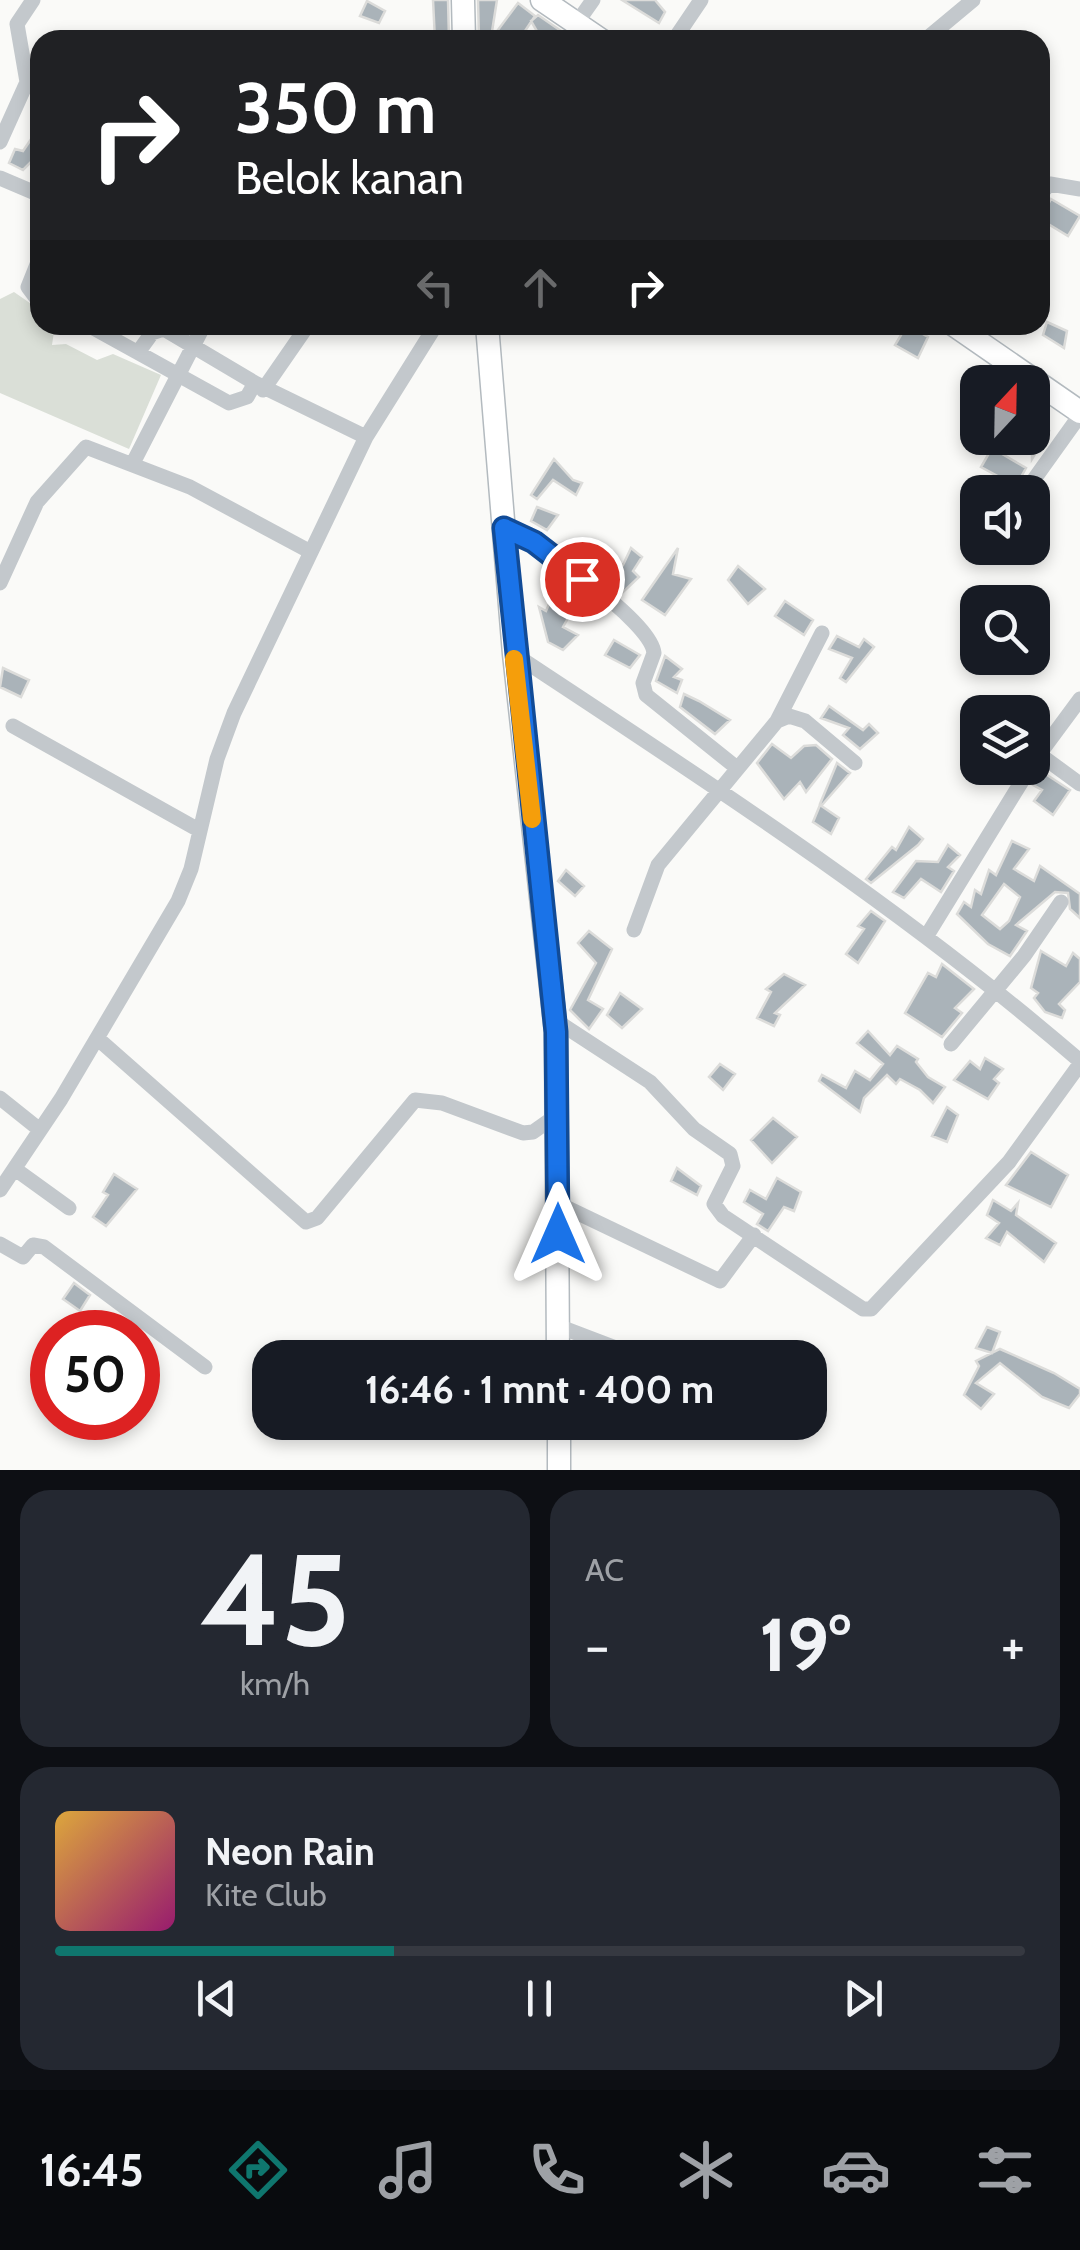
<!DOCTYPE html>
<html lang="id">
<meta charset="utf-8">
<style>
:root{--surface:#171b24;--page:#242831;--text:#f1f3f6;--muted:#9ea1a6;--line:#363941;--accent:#0f766e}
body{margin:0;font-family:Cabin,sans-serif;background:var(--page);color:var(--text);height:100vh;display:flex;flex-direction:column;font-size:38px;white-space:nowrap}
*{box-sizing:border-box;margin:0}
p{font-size:32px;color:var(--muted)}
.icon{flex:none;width:55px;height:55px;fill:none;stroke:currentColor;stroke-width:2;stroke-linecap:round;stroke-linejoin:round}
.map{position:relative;height:1470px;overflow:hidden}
.details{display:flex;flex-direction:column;gap:20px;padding:20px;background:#0d0f14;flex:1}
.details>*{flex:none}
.guide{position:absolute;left:30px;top:30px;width:1020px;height:305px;border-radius:30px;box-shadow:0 5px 15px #0003;background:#202124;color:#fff;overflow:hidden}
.needle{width:65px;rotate:22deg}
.buttons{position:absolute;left:960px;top:365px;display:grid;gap:20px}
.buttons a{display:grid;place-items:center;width:90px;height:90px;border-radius:20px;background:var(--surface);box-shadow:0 5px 15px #0003;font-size:50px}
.speed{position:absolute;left:30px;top:1310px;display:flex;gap:20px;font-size:50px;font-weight:700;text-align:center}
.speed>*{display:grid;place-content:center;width:130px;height:130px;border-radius:50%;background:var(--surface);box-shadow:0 5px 15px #0003;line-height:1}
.speed .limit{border:15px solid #d22;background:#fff;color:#111}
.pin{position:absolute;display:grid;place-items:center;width:85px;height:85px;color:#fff;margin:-42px;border:5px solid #fff;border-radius:50%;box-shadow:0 2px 10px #0007}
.me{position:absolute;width:110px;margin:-55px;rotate:0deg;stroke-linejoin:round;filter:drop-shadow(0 0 8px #0008)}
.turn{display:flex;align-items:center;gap:35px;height:210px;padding:0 40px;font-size:45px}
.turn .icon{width:130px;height:130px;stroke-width:2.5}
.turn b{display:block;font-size:70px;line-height:85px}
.lanes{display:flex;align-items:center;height:95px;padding:0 40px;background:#0003;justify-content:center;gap:50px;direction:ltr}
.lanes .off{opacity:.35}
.big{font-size:75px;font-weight:700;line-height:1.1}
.details .card{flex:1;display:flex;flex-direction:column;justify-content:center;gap:15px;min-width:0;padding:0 35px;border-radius:30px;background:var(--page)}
.details .dial{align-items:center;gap:0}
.dial b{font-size:130px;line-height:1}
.song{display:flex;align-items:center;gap:30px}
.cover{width:120px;height:120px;border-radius:15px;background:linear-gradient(135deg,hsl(40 70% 55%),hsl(320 70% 35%))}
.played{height:10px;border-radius:5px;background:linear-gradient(90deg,var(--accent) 35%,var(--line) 35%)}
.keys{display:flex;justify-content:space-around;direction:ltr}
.heat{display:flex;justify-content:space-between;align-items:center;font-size:55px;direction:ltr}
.details .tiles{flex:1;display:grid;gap:20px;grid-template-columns:1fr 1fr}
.card:last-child{grid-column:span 2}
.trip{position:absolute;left:252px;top:1340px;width:575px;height:100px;border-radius:30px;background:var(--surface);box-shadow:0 5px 15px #0003;font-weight:700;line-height:100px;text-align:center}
.menu{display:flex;height:160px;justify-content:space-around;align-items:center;background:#090b0e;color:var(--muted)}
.menu .icon{width:70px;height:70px}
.menu .current{color:var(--accent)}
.menu b{font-size:45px;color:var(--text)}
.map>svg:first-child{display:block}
</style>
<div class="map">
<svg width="1080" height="1470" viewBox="0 0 1080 1470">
<rect width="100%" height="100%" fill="#fafaf8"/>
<path fill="#dadfd7" d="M14,292L40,310V325H55L52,345L66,344L97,360L113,354L161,375L129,449L0,393V299Z"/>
<path fill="#aab3b9" stroke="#dcdcda" stroke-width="2.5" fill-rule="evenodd" d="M433,0H448L449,40H435Z
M478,0H497L491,38H479Z
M622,0H655L665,12L659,23Z
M367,1L385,11L379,23L360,16Z
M518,3L535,16L519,40L492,38Z
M538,15L574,40H542L531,21Z
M40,126V153L23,170L9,163L15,149L23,151Z
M1051,199L1080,216L1068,236L1040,219Z
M1047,322L1067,331L1064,348L1043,335Z
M907,325L928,337L918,358L895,345Z
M1032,424L1049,431L1032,459V449L1014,438H1032Z
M992,448L1026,468L1016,486L981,467Z
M554,459L573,480L582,483L576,495L553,480L537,499L531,495Z
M537,507L558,515L547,530L531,521Z
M631,548L642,557L633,571L639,577L621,594L614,587L618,581L599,568L604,554L623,565Z
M678,548L673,574L691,579L665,615L642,600Z
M738,566L765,589L748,604L728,580Z
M558,584L579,599L563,627L578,635L563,650L548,642L539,607L546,611Z
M785,601L813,620L804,635L775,616Z
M837,636L859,647L864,639L874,647L846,682L840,678L852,658L829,649Z
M614,640L640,655L630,668L605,655Z
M665,656L682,669L674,677L682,680L677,693L656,681Z
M3,668L29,680L21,697L0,687Z
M684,694L699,701L730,720L715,734L680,707Z
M829,706L863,730L869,724L878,733L860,749L843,735L849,728L821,718Z
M772,744L791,758L804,746L816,745L832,759L806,792L800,782L784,799L757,763Z
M837,763L850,773L822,805L820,804Z
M1041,771L1070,790L1053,815L1034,801L1042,790L1033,785Z
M820,805L839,818L831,834L813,822Z
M909,827L923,839L918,845L871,883L866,879L892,847L896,850Z
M1012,841L1029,849L1014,869L1034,881L1040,866L1080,894V918L1070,909L1068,893L1055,892L1016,925L1027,931L1010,956L988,944L957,914L964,902L971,907L975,890L981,894L989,870L996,875ZM1004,884L1020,897L1009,921L1000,929L982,915Z
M948,845L960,855L948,867L954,871L941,892L921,879L904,898L893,892L916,861L938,862Z
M566,870L584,886L575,896L558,881Z
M871,911L885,921L858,963L846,954L864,929L858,926Z
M589,931L612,949L588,1000L603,1009L589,1029L570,1010L596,963L578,943Z
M1041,951L1066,966L1073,953L1080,959V982L1059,1004L1065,1010L1062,1018L1045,1012L1034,998L1038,993L1031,988Z
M942,964L974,989L955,1008L962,1013L942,1037L905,1013L928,973L936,977Z
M784,974L805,985L775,1013L780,1015L774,1026L757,1018L771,992L766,989Z
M620,993L642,1009L622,1028L607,1015Z
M868,1031L890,1055L897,1046L918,1059L916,1062L928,1077L945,1087L933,1103L920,1090L900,1079L896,1084L887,1075L864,1098L860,1112L819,1081L822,1075L846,1088L855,1071L870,1080L883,1064L857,1043Z
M985,1058L1003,1069L994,1079L999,1083L988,1099L954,1080L970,1061L980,1069Z
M720,1064L735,1074L723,1090L709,1077Z
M947,1107L958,1115L947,1142L932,1136Z
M773,1118L797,1137L772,1163L751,1140Z
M1031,1152L1068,1175L1051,1207L1006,1185Z
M677,1168L701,1186L697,1195L671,1181Z
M114,1174L137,1189L106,1226L93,1217L108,1195L103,1192Z
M777,1178L801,1192L794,1211L784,1207L768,1231L757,1224L763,1214L744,1202L750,1190L766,1199Z
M993,1200L1011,1211L1018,1203L1016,1215L1056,1243L1044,1262L1007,1232L1000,1245L986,1238L999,1223L987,1215Z
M74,1283L90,1295L80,1311L63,1299Z
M987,1327L1000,1332L992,1353L976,1348Z
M1000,1349L1054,1373L1080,1389V1394L1069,1408L1042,1397L1000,1363L976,1383L994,1394L981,1409L964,1395L979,1366L976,1361Z"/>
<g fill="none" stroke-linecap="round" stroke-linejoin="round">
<defs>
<path id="secondary" d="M463,0L464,40
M542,0L601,40
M487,325L514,654L556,1032L558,1358
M954,325L1080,412
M559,1422V1470"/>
</defs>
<use href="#secondary" stroke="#b3babf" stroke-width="25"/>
<path stroke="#c3c8cc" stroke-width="15" d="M576,24L593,0
M674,40L701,0
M925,40L973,0
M0,142L27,82L17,24L33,0
M0,178L40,195
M1040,194L1050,184L1080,189
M40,257L28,287L40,303
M88,325L229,403L247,397L255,383L366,437
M139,351L152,333L164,329L255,383
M263,390L308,325
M133,463L204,325
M1025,492L1080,415
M503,528C535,542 651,620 654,653L643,683L646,695L737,768
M0,583L37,502L86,447L190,487L309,551
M514,654C708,782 904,909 1080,1061
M777,721L822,633
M13,726L197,829
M1039,754L1080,784
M1032,764L1080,699
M634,930L658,865L777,721L789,716L805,721L855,763
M926,937L1030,768
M555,1020L650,1082L694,1129L730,1154L733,1166L714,1204L723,1216L863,1309H871L1009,1162L1080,1064
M97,1038L306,1222L317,1218L415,1100L442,1103L523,1133L533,1132L557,1115
M951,1044L1024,956L1061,902
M0,1098L40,1130
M15,1169L69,1208
M0,1190L61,1099L178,901L191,869L217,759L234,713L366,437L436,325
M557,1203L720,1281L754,1235
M0,1244L23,1257L33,1245L44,1247L205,1367
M558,1326L642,1358"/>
<use href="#secondary" stroke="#fff" stroke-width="22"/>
</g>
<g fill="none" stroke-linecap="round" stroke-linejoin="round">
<defs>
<path id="route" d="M558,1234L556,1032L504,528L534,542L582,579"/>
</defs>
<use href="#route" stroke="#114b97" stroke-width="25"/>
<use href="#route" stroke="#1a73e8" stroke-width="18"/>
<path stroke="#f59e0b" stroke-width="18" d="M514,659L532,819"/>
</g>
</svg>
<div class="buttons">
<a><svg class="needle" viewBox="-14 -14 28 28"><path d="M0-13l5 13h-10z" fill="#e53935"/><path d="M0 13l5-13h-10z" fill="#9ea1a6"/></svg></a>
<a><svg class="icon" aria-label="sound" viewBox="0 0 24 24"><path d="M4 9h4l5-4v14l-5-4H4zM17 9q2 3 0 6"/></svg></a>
<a><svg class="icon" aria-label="search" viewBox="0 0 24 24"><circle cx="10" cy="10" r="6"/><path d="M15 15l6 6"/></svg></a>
<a><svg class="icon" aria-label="layers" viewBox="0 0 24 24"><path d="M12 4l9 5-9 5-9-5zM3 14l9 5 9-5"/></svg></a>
</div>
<div class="speed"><div class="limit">50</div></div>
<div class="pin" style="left:582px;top:579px;background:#d93025"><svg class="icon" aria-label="arrive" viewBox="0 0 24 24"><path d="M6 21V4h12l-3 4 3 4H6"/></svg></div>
<svg class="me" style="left:558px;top:1234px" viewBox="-20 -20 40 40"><path d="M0-17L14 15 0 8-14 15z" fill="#1a73e8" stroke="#fff" stroke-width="4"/></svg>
<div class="trip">16:46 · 1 mnt · 400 m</div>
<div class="guide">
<div class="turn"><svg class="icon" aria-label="right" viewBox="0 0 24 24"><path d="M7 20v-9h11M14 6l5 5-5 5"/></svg><div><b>350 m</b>Belok kanan</div></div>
<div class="lanes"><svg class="icon off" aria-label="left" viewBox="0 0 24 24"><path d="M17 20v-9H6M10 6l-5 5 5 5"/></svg><svg class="icon off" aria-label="ahead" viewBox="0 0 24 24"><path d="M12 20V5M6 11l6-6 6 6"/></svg><svg class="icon" aria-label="right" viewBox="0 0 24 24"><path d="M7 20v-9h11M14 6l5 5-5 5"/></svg></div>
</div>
</div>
<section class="details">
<div class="tiles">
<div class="card dial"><b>45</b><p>km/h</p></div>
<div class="card"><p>AC</p>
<div class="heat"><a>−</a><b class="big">19°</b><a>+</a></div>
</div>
<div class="card">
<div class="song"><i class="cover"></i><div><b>Neon Rain</b><p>Kite Club</p></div></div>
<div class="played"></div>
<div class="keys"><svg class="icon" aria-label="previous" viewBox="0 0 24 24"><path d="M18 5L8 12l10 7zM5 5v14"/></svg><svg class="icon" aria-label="pause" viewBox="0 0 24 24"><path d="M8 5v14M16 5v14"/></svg><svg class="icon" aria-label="next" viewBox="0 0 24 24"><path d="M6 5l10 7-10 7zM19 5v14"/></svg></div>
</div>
</div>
</section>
<nav class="menu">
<b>16:45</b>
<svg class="icon current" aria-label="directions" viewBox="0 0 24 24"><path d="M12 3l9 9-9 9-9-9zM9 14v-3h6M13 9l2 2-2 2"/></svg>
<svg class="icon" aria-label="music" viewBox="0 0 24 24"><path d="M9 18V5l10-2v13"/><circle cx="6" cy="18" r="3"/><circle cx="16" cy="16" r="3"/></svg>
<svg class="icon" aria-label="phone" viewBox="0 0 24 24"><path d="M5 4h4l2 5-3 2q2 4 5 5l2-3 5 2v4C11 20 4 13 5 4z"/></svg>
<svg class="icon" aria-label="climate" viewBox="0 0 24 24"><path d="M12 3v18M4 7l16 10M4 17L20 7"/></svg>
<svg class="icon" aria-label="car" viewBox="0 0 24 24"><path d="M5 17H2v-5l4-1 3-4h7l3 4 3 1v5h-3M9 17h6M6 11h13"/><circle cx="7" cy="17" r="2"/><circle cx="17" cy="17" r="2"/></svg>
<svg class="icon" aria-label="filters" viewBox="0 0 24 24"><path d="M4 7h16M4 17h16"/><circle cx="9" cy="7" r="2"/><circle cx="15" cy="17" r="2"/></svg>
</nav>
